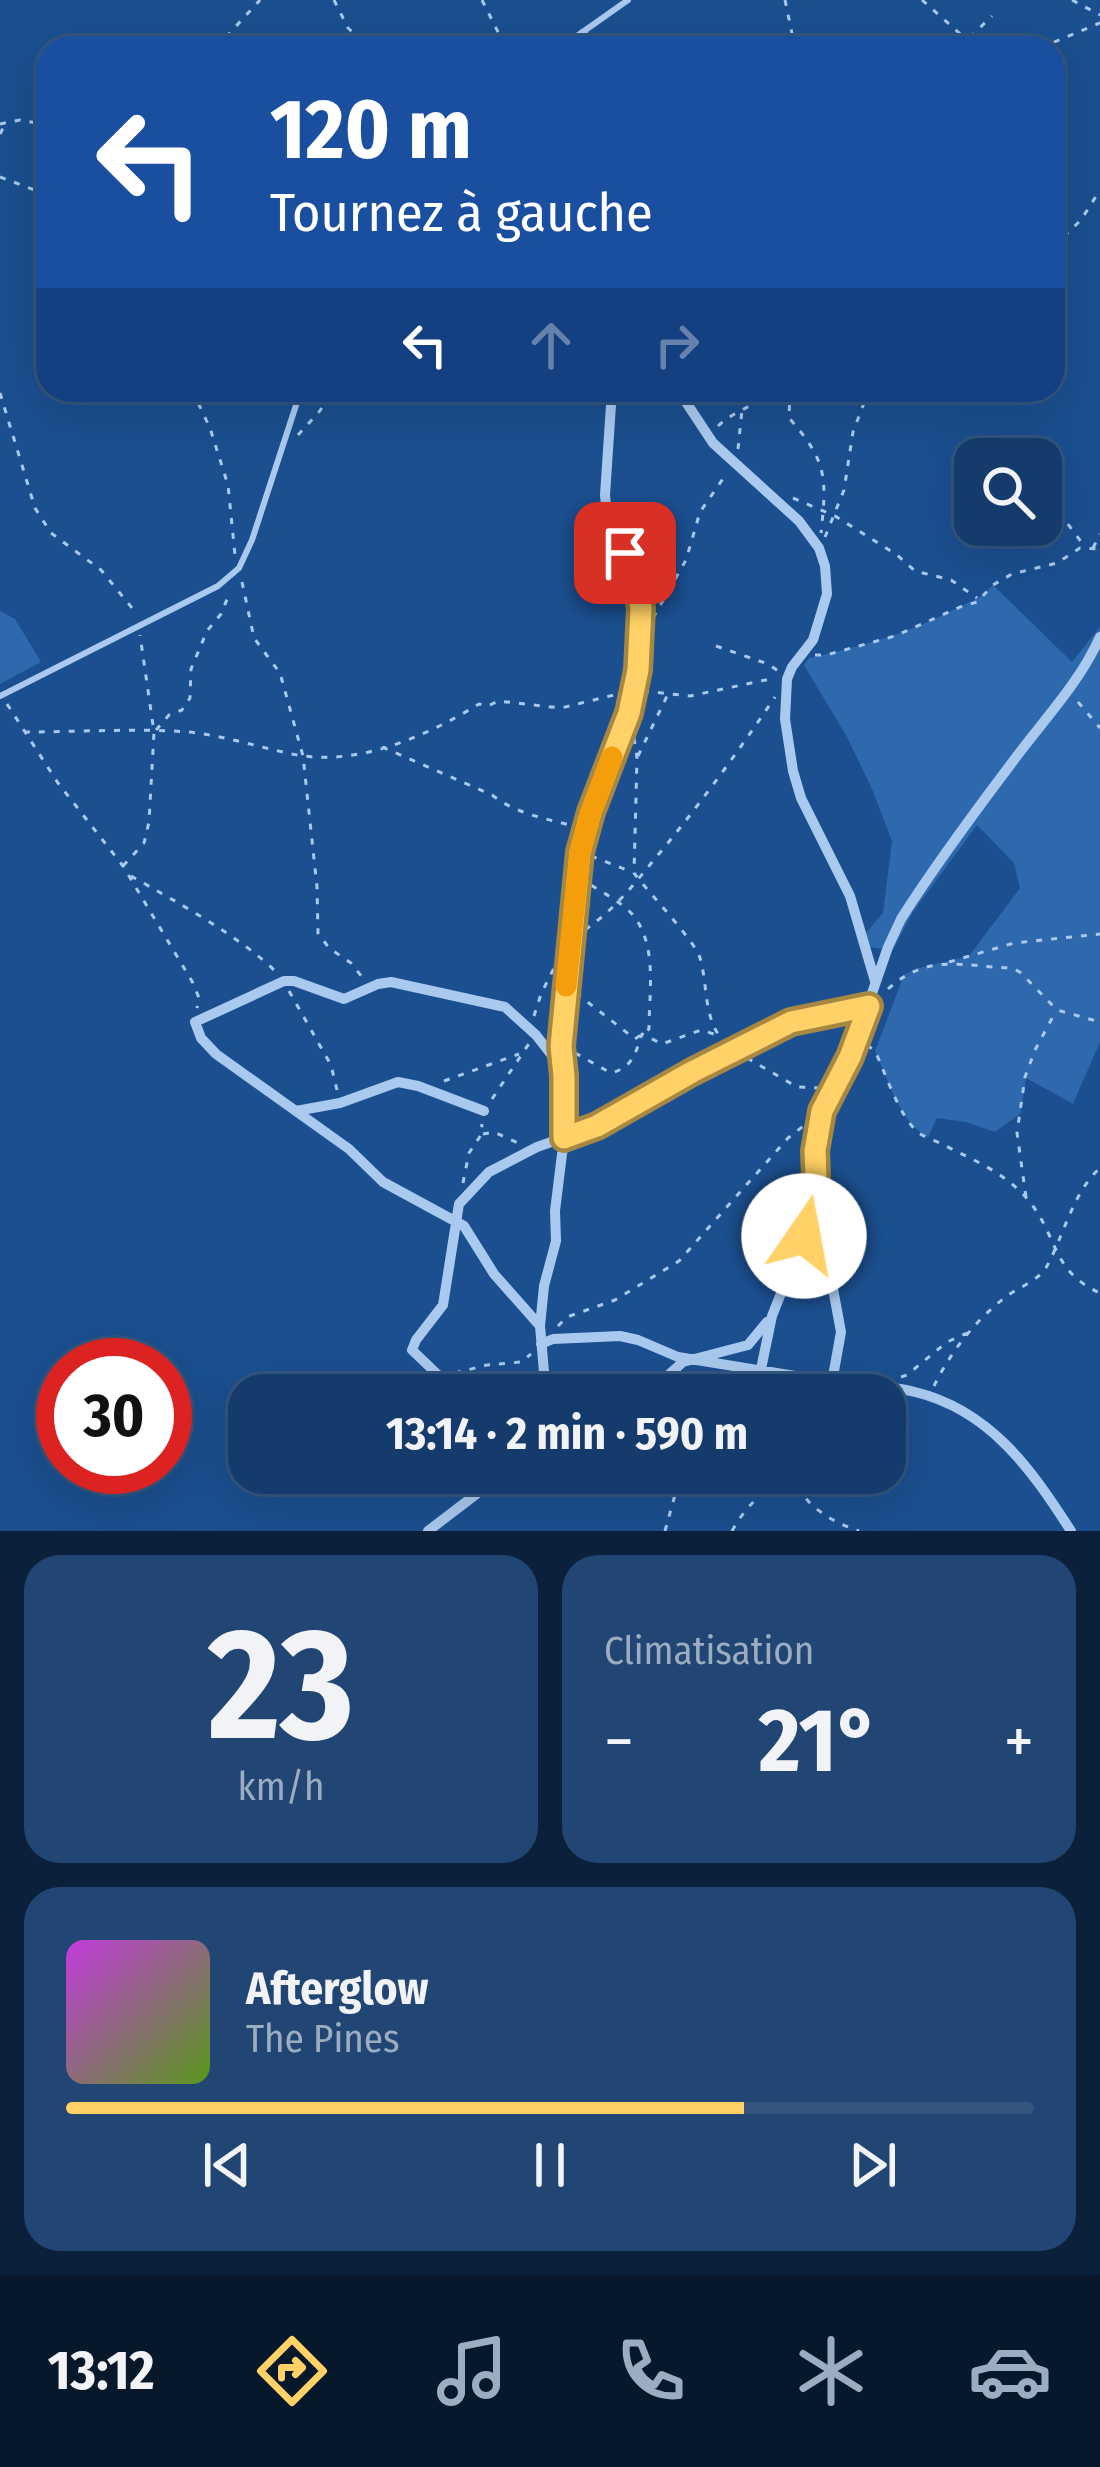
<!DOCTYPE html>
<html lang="fr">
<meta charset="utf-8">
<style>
:root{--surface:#143b6b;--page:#214673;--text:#f1f3f6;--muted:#9dadc1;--line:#33557e;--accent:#ffd166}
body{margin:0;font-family:"Fira Sans Condensed",sans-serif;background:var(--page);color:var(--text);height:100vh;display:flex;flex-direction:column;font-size:45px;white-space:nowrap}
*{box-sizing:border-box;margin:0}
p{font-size:39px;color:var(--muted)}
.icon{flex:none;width:66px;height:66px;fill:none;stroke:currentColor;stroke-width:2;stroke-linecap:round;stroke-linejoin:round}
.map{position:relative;height:1531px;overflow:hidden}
.details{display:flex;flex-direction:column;gap:24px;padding:24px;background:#0b203b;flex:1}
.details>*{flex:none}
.banner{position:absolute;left:36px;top:36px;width:1029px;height:366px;border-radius:36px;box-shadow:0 12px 48px #0002,0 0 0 3px var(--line);background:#1a4fa0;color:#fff;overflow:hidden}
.fabs{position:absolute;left:954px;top:438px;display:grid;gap:24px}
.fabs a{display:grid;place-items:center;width:108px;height:108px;border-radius:24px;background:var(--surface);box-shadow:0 12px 48px #0002,0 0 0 3px var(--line);font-size:60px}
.speed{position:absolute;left:36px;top:1338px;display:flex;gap:24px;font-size:60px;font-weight:700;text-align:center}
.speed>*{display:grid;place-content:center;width:156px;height:156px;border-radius:50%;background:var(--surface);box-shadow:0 12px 48px #0002,0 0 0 3px var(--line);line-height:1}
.speed .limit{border:18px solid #d22;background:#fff;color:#111}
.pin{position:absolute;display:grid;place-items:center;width:102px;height:102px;color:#fff;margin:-51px;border-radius:24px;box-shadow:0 6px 18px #0006}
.me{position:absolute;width:132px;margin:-66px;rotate:12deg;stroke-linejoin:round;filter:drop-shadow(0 0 9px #0008)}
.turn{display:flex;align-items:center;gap:42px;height:252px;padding:0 36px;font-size:54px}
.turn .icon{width:156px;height:156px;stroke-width:2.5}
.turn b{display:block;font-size:84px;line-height:102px}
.lanes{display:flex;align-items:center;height:114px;padding:0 36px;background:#0003;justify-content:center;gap:60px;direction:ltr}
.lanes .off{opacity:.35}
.big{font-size:90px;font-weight:700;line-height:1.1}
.details .widget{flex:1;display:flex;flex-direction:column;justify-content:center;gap:18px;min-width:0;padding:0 42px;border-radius:36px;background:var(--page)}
.details .dial{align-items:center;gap:0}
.dial b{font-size:156px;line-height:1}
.song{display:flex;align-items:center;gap:36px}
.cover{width:144px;height:144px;border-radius:18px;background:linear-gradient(135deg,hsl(290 70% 55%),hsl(90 70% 35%))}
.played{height:12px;border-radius:6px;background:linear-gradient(90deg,var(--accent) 70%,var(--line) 70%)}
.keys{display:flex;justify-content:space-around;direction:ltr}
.heat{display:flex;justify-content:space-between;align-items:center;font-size:66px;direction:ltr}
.details .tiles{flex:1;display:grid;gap:24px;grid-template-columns:1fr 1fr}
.widget:last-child{grid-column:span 2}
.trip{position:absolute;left:228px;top:1374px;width:678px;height:120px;border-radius:36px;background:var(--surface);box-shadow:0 12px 48px #0002,0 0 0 3px var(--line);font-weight:700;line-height:120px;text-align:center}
.dock{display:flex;height:192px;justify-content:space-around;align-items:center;background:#08182b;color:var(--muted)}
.dock .icon{width:84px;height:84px}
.dock .on{color:var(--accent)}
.dock b{font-size:54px;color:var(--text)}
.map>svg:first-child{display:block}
</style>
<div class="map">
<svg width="1100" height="1531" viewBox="0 0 1100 1531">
<rect width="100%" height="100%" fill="#1b4f8f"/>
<path fill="#2e69ad" d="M993,585L1072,662L1100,627V1042L1073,1104L1026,1078L1021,1113L995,1132L966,1122L937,1118L928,1137C899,1122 888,1079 875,1051L904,975L915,969L969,956L1020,888L1014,863L977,825L913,912L893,950L868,947L865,934L883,913L892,841L872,789L847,737L804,665L809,658C859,647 907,634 953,610C971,601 978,601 993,585Z
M0,611L15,619L41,662L0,684Z"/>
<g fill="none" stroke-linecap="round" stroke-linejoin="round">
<path stroke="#a9c9ee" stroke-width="3" stroke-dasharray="6 9" stroke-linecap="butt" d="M334,0L348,28L370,48
M482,0L506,48
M785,0L795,48
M922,0L976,48
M1072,0L1100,15
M216,48L260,0
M959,48L992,16
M1040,48L1100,23
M0,124L20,120L48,125
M0,134L5,124
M0,177L48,195
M1053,247L1081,220L1100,190
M192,390L210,428L228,485L235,555
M790,390L789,418C827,461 827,477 821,533
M0,393L35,508L51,533L101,570L137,614
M718,426C735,410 754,408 770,390
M298,435L319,412L334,390
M738,449L742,410L740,390
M1041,488L1085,547
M793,498L835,516L897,555L915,571L951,580L977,598
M825,537L844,490L853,432L869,390
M1093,548L1100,534
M242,582L254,638L280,673L303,756L317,887L318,933L329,948L351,963L362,977
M653,618L686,560L700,512L727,473
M716,646L768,664L778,671
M815,655H826L895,636L960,607L977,602L993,585L1012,574L1057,563L1080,548L1100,549
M643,691L690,696L775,678
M1078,702L1100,728
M7,704L58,783L123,866L193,983L199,998L197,1008
M156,730L169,715L182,710L190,698L191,669L207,631L221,614L230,592
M24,732C78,732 135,728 189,732C226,736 261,748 297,755C359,766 427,736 479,704L488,706L498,701L561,708L622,693
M634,738L637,758L634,873C648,892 695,941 700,958C708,984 703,1022 725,1042
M382,747L492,795C515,813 542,818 570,825L572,831
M638,756L668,694
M591,856L632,872
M123,866L144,843L149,822L154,732L140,635
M131,876C175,901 243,938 278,974
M585,930C621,904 635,882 663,849C703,800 740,749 775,697
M949,962L1014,943L1100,934
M888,989C929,952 963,967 1013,968L1021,973L1057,1010L1100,1022
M289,991L331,1065L337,1090
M576,993L635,1039L649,1029C649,993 658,944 632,914C621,902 605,894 591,885
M534,1016L541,994L556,964
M867,1045L875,1051C886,1074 899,1117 919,1133C926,1138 936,1141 944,1145C975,1161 1006,1173 1029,1201C1059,1238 1051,1271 1100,1293
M575,1053L611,1073C633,1067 635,1054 642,1034L662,1044L701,1030L717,1035
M747,1058L797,1087L819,1088
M444,1081L519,1054
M492,1099L530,1042
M483,1134L494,1132L518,1143
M463,1183L469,1153L481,1135L482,1124
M1026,1197L1017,1133L1025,1077L1035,1050L1056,1011
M558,1326L567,1317L615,1300L679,1261L788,1138L806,1124
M455,1373L487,1365L521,1362L531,1354
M901,1377L907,1375L947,1342L967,1333
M764,1382L767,1395
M934,1386C950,1353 974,1322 1003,1299C1016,1288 1039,1281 1047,1266C1064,1235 1073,1192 1100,1168
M726,1395L733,1381
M624,1473L673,1489
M791,1473C802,1504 829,1521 859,1531
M665,1531L681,1473
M732,1531C747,1504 763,1493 785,1473"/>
<path stroke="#a9c9ee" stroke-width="6" d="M560,48L628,0
M0,696L218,586L239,568L252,540L301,390"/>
<path stroke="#a9c9ee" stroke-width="10" d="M583,34V48
M678,390L713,443L799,521L819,548L825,566L827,594L813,640L792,667L787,679L785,719L793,771L801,798L850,896L875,981
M296,1111L340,1103L398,1082L418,1086L484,1111
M540,1326L494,1274L464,1226L383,1182L349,1149L216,1054L201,1038L195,1022L284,981H294L344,999L378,984L391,982L505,1007L536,1035L561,1067
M541,1344L553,1339L620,1336L638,1340L678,1357L832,1382
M761,1369L772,1316L816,1205
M459,1395L412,1350L416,1340L443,1305L459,1204L489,1172L537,1147L597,1126L692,1072L791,1022L869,1006
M546,1395L540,1326L544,1286L556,1241L555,1211L564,1138V1076L561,1046L580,852L591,812L629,713L642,634L641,607L636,580L607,515L605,495L612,390
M646,1395L683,1362L748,1345L767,1322
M428,1531L504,1473
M1071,1531C1032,1470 990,1410 915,1392C889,1385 859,1385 832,1382L841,1332L817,1202L815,1151L817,1129L822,1111L850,1057L888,947L901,919C937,862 979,806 1020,752C1049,714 1080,681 1100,637"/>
</g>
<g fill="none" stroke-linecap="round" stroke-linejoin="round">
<defs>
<path id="route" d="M625,553L636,580L641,608L638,670L629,713L591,812L580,852L561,1046L564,1076V1138L597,1126L692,1072L791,1022L869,1006L850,1057L822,1111L815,1151L817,1202L804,1236"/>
</defs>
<use href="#route" stroke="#a68842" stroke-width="30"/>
<use href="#route" stroke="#ffd166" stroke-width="21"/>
<path stroke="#f59e0b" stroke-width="21" d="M566,986L580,852L591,812L612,757"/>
</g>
</svg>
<div class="fabs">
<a><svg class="icon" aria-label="search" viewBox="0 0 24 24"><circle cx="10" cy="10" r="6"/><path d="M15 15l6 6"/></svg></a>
</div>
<div class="speed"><div class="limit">30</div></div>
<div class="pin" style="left:625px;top:553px;background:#d93025"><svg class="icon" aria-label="arrive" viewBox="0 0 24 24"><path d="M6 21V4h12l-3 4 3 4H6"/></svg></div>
<svg class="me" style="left:804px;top:1236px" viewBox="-20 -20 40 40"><circle r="19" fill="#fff"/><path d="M0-13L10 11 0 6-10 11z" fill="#ffd166"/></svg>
<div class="trip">13:14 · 2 min · 590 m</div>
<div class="banner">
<div class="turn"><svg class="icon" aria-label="left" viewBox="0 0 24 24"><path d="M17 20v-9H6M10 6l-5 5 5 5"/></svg><div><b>120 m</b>Tournez à gauche</div></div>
<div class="lanes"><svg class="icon" aria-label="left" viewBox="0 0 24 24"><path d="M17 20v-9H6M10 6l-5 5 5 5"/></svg><svg class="icon off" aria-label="ahead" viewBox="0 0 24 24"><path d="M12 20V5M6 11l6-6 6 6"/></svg><svg class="icon off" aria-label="right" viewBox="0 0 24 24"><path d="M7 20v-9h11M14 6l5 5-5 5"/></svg></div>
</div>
</div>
<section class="details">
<div class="tiles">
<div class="widget dial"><b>23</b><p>km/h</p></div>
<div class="widget"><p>Climatisation</p>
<div class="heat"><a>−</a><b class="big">21°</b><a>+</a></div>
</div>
<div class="widget">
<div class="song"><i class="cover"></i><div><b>Afterglow</b><p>The Pines</p></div></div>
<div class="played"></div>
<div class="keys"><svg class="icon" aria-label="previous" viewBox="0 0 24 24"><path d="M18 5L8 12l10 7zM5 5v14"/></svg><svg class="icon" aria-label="pause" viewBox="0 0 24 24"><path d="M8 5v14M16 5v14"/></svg><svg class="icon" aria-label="next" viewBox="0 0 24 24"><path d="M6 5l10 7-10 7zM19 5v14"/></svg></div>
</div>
</div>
</section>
<nav class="dock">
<b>13:12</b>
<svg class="icon on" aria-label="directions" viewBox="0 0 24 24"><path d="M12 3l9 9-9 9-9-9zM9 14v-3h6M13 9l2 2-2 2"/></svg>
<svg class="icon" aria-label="music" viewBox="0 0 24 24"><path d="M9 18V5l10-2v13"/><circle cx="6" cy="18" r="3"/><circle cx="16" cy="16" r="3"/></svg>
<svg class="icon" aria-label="phone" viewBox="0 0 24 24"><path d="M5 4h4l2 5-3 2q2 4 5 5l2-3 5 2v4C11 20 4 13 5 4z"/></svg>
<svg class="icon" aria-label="climate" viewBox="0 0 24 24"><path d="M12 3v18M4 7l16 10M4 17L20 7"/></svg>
<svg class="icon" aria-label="car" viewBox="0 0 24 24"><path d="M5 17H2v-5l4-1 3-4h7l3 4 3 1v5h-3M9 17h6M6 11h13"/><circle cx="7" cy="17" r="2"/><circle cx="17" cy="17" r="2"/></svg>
</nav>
